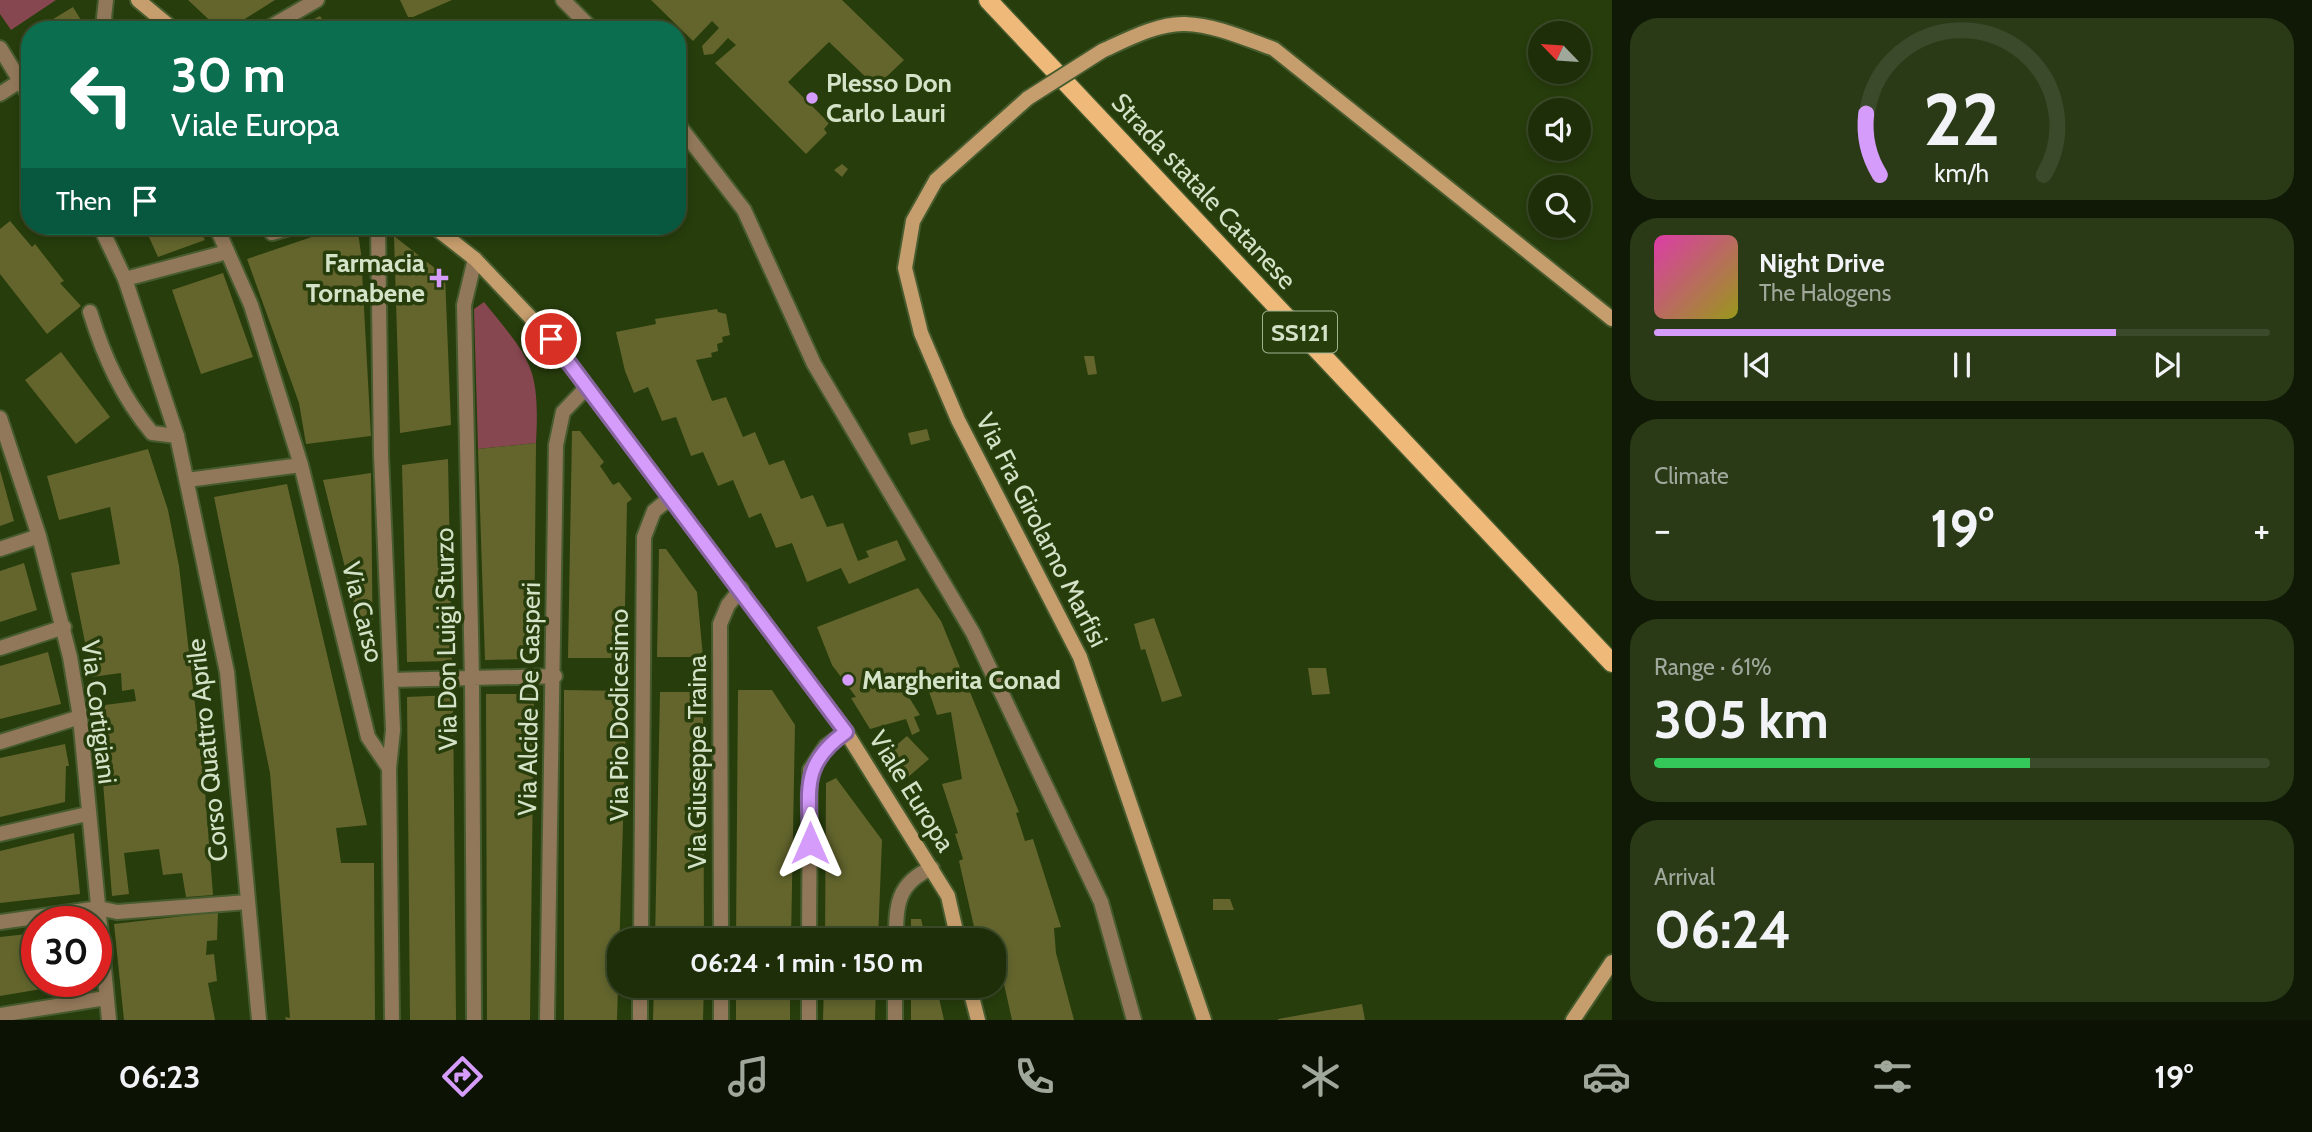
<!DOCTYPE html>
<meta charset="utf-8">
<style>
:root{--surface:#1d2e09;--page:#2a3a17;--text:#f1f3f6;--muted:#a0a89c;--line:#3b4a2a;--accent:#d59cfb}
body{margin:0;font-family:Cabin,sans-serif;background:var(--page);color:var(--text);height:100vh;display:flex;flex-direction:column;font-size:26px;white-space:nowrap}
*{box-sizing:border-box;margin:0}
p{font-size:23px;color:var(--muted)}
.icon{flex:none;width:38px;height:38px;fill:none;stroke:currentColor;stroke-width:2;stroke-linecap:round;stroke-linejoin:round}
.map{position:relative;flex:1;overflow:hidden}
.sheet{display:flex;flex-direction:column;gap:18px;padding:18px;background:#101905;width:700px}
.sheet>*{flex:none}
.banner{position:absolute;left:21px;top:21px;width:665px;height:214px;border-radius:28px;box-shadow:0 4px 10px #0003,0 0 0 2px var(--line);background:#0b6e4f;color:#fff;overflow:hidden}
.needle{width:46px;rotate:295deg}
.fabs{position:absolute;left:1528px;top:21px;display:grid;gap:14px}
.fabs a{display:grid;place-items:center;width:63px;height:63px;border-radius:50%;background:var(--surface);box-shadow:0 4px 10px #0003,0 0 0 2px var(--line);font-size:35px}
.speed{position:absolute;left:21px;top:906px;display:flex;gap:14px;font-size:35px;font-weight:700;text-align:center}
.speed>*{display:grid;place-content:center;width:91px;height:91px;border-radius:50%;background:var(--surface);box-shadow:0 4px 10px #0003,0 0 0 2px var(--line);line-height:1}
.speed .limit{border:10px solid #d22;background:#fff;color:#111}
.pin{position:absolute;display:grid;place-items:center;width:60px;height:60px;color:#fff;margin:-30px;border:4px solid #fff;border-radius:50%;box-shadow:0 2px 7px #0007}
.me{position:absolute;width:77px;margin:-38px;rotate:0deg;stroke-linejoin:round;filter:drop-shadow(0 0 5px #0008)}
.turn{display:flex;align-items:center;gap:24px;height:147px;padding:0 35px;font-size:32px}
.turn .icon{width:91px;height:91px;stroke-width:2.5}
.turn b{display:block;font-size:49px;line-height:60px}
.then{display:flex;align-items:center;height:66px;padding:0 35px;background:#0003;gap:14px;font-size:26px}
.big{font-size:52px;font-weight:700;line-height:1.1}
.sheet .widget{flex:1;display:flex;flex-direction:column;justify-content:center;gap:10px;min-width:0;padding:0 24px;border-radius:28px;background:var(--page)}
.sheet .dial{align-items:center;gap:0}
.dial svg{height:182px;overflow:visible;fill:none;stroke:var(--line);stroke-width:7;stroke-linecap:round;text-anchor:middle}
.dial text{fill:var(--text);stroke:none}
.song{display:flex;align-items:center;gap:21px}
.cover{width:84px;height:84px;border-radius:10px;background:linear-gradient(135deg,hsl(320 70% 55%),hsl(60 70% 35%))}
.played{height:7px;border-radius:4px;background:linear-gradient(90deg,var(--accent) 75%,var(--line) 75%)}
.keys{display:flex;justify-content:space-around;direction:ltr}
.heat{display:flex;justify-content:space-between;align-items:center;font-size:38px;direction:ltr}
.charge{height:10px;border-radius:5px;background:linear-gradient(90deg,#34c759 61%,var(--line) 0)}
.trip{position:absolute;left:607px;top:928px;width:399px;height:70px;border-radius:28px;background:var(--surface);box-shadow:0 4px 10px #0003,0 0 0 2px var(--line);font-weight:700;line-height:70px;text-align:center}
.menu{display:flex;height:112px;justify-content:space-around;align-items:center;background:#0c1204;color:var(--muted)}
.menu .icon{width:49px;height:49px}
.menu .current{color:var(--accent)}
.menu b{font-size:32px;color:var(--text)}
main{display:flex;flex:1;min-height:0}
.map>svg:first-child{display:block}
</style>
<main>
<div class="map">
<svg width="1612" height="1020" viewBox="0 0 1612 1020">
<rect width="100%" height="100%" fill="#273d0c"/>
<path fill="#874751" d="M0,0H56L11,30L0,14Z
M484,302C531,360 540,367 536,443L478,449L474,309Z"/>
<path fill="#63652d" d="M188,0H275L227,30H220Z
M400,0H452L413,17H408Z
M651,0H842L904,60L881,82L877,78L872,83L829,42L788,82L829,123L824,129L827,133L806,154L715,63L736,45L728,38L713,54L704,55L702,46L719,28L712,21L693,41Z
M73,7L87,30H35Z
M320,16L329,30H292Z
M842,164L848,169L842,177L834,170Z
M10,221L32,247L35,244L64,281L60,283L81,306L47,334L0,274V229Z
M144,226H198L205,240L158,257Z
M344,226H357L361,253L371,436L306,444L299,403L247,259Z
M394,236L445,276L451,425L400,433Z
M223,273L253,357L201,374L172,290Z
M717,309L718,312L726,314L730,335L722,337L723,342L717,344L718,351L711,353L712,357L696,360L712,401L726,397L743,437L755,432L769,465L784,460L801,499L813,495L827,527L843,523L858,561L869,557L866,551L897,540L906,560L849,584L841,568L807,582L792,543L776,548L761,513L749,518L733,480L718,486L703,452L691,456L676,417L662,421L648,387L634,393L625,371L616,332L656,324L655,319Z
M61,352L110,417L76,444L25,380Z
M1084,356H1094L1097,374L1088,375Z
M927,429L930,440L911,445L908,433Z
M572,431H580L604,462L600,466L613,485L619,482L632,499L627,503L624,658H568Z
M536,443L534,659L485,660L478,449Z
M148,449L168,510L179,566L205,791L213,895L186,897L182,873L163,875L159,849L124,853L129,894L112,896L97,706L136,701L134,689L122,691L121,673L92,677L71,573L120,564L110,507L59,520L47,476Z
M448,459L452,661L407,662L402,465Z
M0,470L14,521L0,526Z
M371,473L373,662L369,663L323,480Z
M287,484L367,825L336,828L341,863H374L375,1020H286L285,1017L290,1018L270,773L214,497Z
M659,549H666L697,592L703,657H657Z
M24,563L37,610L0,622V571Z
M918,588L941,621L1019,812L1016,813L1025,841L1033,839L1061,927L1054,928L1056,953L1074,1020H1012L1000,966L994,967V940H977L959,861L963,859L955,834L958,833L942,784L962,779L951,712L937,715L923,674L900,683L920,715L914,717L920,731L912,735L906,719L870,729L851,698L856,697L832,665L817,627Z
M1154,618L1182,696L1162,702L1145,649L1141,650L1134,624Z
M48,652L61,704L0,719V666Z
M1308,668H1326L1330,694L1312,695Z
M564,690L627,691L617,1020H564Z
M738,690H772L795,725L791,940H736Z
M660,692H703L704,940H655Z
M486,694H534L530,1020H487Z
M453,695L456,1020H410L407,697Z
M907,736L929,759L907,778L886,754Z
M65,744L69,766H66L65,802L0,817V758Z
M836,778L882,840L878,940H825L826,783Z
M74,833L80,894L0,903V851Z
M1213,899H1230L1234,910H1213Z
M218,912L217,940L207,941L206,955L214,954L217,981L208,983L215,1020H124L114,924Z
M911,919H921L926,940H911Z
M37,933V982L77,983L0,996V937Z
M654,985H704L703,1020H653Z
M736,985H790V1020H736Z
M824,985H876L875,1020H823Z
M911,985H936L944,1020H911Z
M1362,1004L1365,1020H1278V1019Z"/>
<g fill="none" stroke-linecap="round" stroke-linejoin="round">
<defs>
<path id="service" d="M265,30L317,0
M90,312C104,357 122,397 152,433L177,436"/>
<path id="minor" d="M106,0L104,18L107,30
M563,0L593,30
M0,94L20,81
M677,123L744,210L814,364L973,633L1101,902L1134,1020
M216,226L251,305L301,465L368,737L389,768L392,1020
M378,226L381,455L393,730L389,768
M272,233L296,226
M125,279L227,252
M0,418L39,536L70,657L80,717L109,1020
M187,480L301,465
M0,549L39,536
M0,648L64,627
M391,680L555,676
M0,742L80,717
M0,834L87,814
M0,922L99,908L117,912L248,902
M641,940L644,537L654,511L669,499
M721,940L720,624L728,605L741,589
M809,940L810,770L826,746L846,732
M896,940C896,905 897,883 932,868
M0,1015L106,998
M474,1020L472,679L464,305L475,259
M547,1020L556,445L563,412L586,388
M640,1020V985
M721,1020V985
M809,1020V985
M895,1020V985"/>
<path id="tertiary" d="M0,48L30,97
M100,226L125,279L177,436L227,672L259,1020"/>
<path id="secondary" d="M138,0L174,30
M1102,51C1126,40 1158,23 1185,24C1216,25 1246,39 1274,49L1612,319
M1028,98L936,180L913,221L905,268L921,333L958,420L1080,657L1204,1020
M433,226L475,259L551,339L846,732L948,896L958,940
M969,985L978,1020
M1573,1020L1612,962"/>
<path id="primary" d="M988,0L1612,663"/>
</defs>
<use href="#service" stroke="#465b2e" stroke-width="18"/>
<use href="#minor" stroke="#465b2e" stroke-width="18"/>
<use href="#tertiary" stroke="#465b2e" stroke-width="18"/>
<use href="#secondary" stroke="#465b2e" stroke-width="18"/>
<use href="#primary" stroke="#465b2e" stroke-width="21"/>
<use href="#service" stroke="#92785a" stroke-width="14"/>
<use href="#minor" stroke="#92785a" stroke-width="14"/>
<use href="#tertiary" stroke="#92785a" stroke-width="14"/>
<use href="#secondary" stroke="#c69d6c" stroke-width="14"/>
<use href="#primary" stroke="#eeb979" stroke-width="18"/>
<defs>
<path id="secondary-bridge" d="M1028,98L1102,51"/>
</defs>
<use href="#secondary-bridge" stroke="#465b2e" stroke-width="18" stroke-linecap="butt"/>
<use href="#secondary-bridge" stroke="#c69d6c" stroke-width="14"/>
</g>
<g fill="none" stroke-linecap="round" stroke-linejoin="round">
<defs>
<path id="route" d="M551,339L846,732C799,765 810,792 810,843"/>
</defs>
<use href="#route" stroke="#8a65a3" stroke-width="18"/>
<use href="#route" stroke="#d59cfb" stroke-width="12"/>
</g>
<g fill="#d59cfb" stroke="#273d0c" stroke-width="2.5">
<circle cx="812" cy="98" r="7"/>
<path d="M435.5 267.5h7v7h7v7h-7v7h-7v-7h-7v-7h7z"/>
<circle cx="848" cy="680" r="7"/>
</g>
<g text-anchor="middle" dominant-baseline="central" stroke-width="7" stroke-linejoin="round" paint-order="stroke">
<rect fill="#273d0c" stroke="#a0b190" stroke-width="2" x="1263" y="311.5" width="74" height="41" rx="5"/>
<g font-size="24" font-weight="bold" fill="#d4e3c8">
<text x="1300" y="332">SS121</text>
</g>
<g font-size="26" font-weight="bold" fill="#d4e3c8" stroke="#273d0c" text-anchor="start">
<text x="826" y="83">Plesso Don<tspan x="826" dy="30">Carlo Lauri</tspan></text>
<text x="425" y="263" text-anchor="end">Farmacia<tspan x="425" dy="30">Tornabene</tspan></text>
<text x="862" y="680">Margherita Conad</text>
</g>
<g font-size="26" fill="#d4e3c8" stroke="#273d0c">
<text transform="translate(1204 191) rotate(47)">Strada statale Catanese</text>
<text transform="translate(1042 530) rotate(63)">Via Fra Girolamo Marfisi</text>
<text transform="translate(363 612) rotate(76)">Via Carso</text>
<text transform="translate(446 639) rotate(-91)">Via Don Luigi Sturzo</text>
<text transform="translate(529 699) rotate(-89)">Via Alcide De Gasperi</text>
<text transform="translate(99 712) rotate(83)">Via Cortigiani</text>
<text transform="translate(619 715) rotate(-90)">Via Pio Dodicesimo</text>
<text transform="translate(207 750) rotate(-96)">Corso Quattro Aprile</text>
<text transform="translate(697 762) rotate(-90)">Via Giuseppe Traina</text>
<text transform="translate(912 791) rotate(58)">Viale Europa</text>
</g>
</g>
</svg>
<div class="fabs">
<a><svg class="needle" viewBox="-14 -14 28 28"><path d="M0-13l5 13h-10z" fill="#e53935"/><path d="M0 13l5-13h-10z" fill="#a0a89c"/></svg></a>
<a><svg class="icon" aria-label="sound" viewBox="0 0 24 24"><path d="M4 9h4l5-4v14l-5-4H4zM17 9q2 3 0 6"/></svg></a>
<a><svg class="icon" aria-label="search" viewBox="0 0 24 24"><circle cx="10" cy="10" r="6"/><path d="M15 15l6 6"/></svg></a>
</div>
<div class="speed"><div class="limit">30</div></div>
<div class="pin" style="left:551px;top:339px;background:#d93025"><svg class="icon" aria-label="arrive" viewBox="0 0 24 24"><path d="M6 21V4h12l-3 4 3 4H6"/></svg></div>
<svg class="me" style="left:810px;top:843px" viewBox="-20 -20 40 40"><path d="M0-17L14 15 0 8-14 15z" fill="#d59cfb" stroke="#fff" stroke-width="4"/></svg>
<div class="trip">06:24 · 1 min · 150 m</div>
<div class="banner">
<div class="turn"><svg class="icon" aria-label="left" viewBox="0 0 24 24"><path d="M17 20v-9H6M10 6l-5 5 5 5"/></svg><div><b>30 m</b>Viale Europa</div></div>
<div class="then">Then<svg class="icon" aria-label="arrive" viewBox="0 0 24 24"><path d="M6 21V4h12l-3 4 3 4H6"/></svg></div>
</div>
</div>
<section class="sheet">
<div class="widget dial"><svg viewBox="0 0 100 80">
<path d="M14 69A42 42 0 1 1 86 69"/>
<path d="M14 69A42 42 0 0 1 8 42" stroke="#d59cfb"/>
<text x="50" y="56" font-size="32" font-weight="700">22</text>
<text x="50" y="72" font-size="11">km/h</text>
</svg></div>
<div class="widget">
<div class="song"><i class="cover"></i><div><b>Night Drive</b><p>The Halogens</p></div></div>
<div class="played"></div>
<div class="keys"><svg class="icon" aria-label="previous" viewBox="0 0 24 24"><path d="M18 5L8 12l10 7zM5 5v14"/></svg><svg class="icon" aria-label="pause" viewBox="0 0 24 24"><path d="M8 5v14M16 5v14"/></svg><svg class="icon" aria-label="next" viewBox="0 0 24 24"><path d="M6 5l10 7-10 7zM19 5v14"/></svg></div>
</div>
<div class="widget"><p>Climate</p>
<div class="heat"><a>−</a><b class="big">19°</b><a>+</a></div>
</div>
<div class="widget"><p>Range · 61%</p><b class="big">305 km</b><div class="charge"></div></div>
<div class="widget"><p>Arrival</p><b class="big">06:24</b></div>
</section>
</main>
<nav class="menu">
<b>06:23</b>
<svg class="icon current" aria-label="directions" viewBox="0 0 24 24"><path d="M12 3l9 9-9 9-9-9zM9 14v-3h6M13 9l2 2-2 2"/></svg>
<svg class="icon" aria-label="music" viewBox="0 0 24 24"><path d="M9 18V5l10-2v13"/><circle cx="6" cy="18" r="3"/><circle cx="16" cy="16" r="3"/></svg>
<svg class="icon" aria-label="phone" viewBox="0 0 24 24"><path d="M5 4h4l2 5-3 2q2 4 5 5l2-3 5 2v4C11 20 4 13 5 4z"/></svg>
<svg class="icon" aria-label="climate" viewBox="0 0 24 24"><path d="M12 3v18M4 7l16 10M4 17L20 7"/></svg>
<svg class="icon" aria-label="car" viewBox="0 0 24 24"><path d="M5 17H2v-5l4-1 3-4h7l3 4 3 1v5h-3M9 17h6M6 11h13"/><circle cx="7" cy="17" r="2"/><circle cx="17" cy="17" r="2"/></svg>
<svg class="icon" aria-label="filters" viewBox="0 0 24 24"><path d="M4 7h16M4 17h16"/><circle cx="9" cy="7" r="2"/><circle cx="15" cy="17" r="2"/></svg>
<b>19°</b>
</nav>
